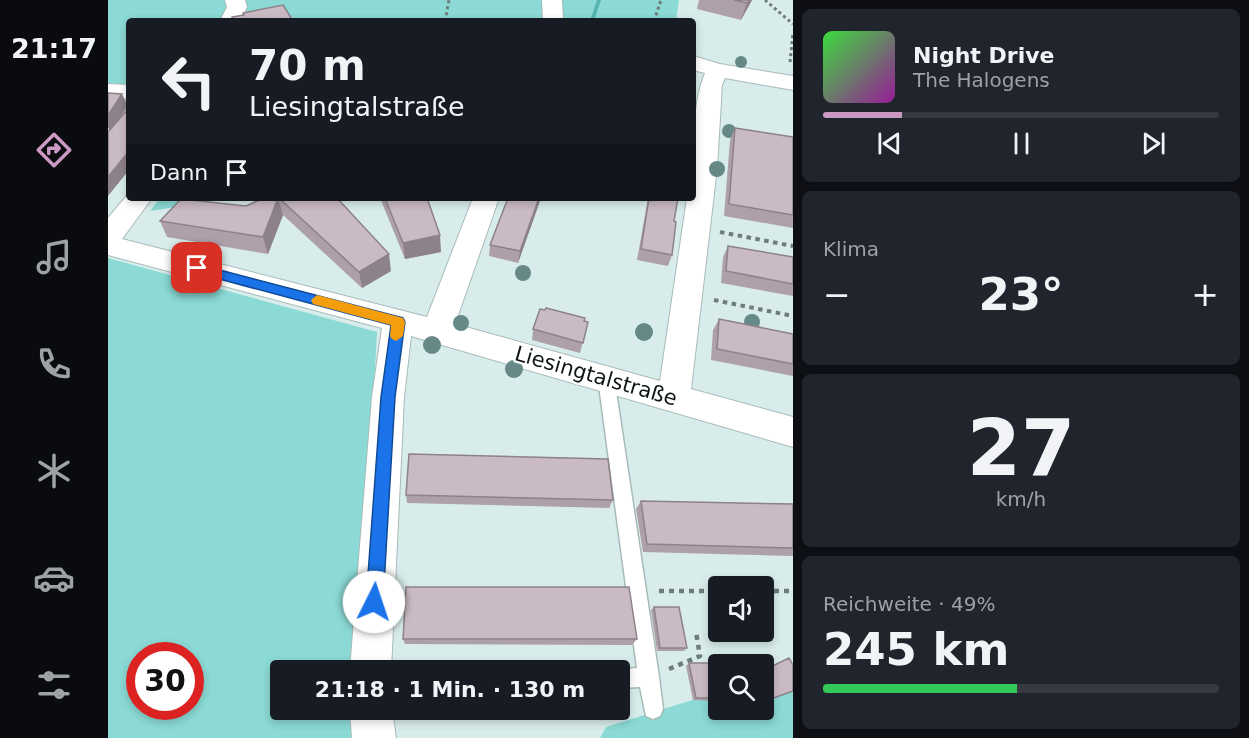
<!DOCTYPE html>
<html lang="de">
<meta charset="utf-8">
<style>
:root{--surface:#171b24;--page:#20242c;--text:#f1f3f6;--muted:#9ea1a6;--line:#363941;--accent:#cc99c4}
body{margin:0;font-family:"DejaVu Sans",sans-serif;background:var(--page);color:var(--text);height:100vh;display:flex;flex-direction:column;font-size:22px;white-space:nowrap}
*{box-sizing:border-box;margin:0}
p{font-size:20px;color:var(--muted)}
.icon{flex:none;width:33px;height:33px;fill:none;stroke:currentColor;stroke-width:2;stroke-linecap:round;stroke-linejoin:round}
.map{position:relative;flex:1;overflow:hidden}
.panel{display:flex;flex-direction:column;gap:9px;padding:9px;background:#0d0f14;width:456px}
.panel>*{flex:none}
.hud{position:absolute;left:18px;top:18px;width:570px;height:183px;border-radius:6px;box-shadow:0 3px 9px #0003;background:#171b24;color:var(--text);overflow:hidden}
.tools{position:absolute;left:600px;top:576px;display:grid;gap:12px}
.tools a{display:grid;place-items:center;width:66px;height:66px;border-radius:6px;background:var(--surface);box-shadow:0 3px 9px #0003;font-size:30px}
.speed{position:absolute;left:18px;top:642px;display:flex;gap:12px;font-size:30px;font-weight:700;text-align:center}
.speed>*{display:grid;place-content:center;width:78px;height:78px;border-radius:50%;background:var(--surface);box-shadow:0 3px 9px #0003;line-height:1}
.speed .limit{border:9px solid #d22;background:#fff;color:#111}
.pin{position:absolute;display:grid;place-items:center;width:51px;height:51px;color:#fff;margin:-26px;border-radius:12px;box-shadow:0 3px 9px #0006}
.me{position:absolute;width:66px;margin:-33px;rotate:4deg;stroke-linejoin:round;filter:drop-shadow(0 0 4px #0008)}
.turn{display:flex;align-items:center;gap:21px;height:126px;padding:0 24px;font-size:27px}
.turn .icon{width:78px;height:78px;stroke-width:2.5}
.turn b{display:block;font-size:42px;line-height:51px}
.then{display:flex;align-items:center;height:57px;padding:0 24px;background:#0003;gap:12px;font-size:22px}
.big{font-size:45px;font-weight:800;line-height:1.1}
.panel .card{flex:1;display:flex;flex-direction:column;justify-content:center;gap:9px;min-width:0;padding:0 21px;border-radius:9px;background:var(--page)}
.panel .dial{align-items:center;gap:0}
.dial b{font-size:78px;line-height:1}
.song{display:flex;align-items:center;gap:18px}
.cover{width:72px;height:72px;border-radius:9px;background:linear-gradient(135deg,hsl(120 70% 55%),hsl(300 70% 35%))}
.played{height:6px;border-radius:3px;background:linear-gradient(90deg,var(--accent) 20%,var(--line) 20%)}
.keys{display:flex;justify-content:space-around;direction:ltr}
.heat{display:flex;justify-content:space-between;align-items:center;font-size:33px;direction:ltr}
.charge{height:9px;border-radius:4px;background:linear-gradient(90deg,#34c759 49%,var(--line) 0)}
.trip{position:absolute;left:162px;top:660px;width:360px;height:60px;border-radius:6px;background:var(--surface);box-shadow:0 3px 9px #0003;font-weight:800;line-height:60px;text-align:center}
main{display:flex;flex:1;min-height:0}
.menu{display:flex;flex-direction:column;width:108px;justify-content:space-around;align-items:center;background:#090b0e;color:var(--muted)}
.menu .icon{width:42px;height:42px}
.menu .current{color:var(--accent)}
.menu b{font-size:27px;color:var(--text)}
.map>svg:first-child{display:block}
</style>
<main>
<nav class="menu">
<b>21:17</b>
<svg class="icon current" aria-label="directions" viewBox="0 0 24 24"><path d="M12 3l9 9-9 9-9-9zM9 14v-3h6M13 9l2 2-2 2"/></svg>
<svg class="icon" aria-label="music" viewBox="0 0 24 24"><path d="M9 18V5l10-2v13"/><circle cx="6" cy="18" r="3"/><circle cx="16" cy="16" r="3"/></svg>
<svg class="icon" aria-label="phone" viewBox="0 0 24 24"><path d="M5 4h4l2 5-3 2q2 4 5 5l2-3 5 2v4C11 20 4 13 5 4z"/></svg>
<svg class="icon" aria-label="climate" viewBox="0 0 24 24"><path d="M12 3v18M4 7l16 10M4 17L20 7"/></svg>
<svg class="icon" aria-label="car" viewBox="0 0 24 24"><path d="M5 17H2v-5l4-1 3-4h7l3 4 3 1v5h-3M9 17h6M6 11h13"/><circle cx="7" cy="17" r="2"/><circle cx="17" cy="17" r="2"/></svg>
<svg class="icon" aria-label="filters" viewBox="0 0 24 24"><path d="M4 7h16M4 17h16"/><circle cx="9" cy="7" r="2"/><circle cx="15" cy="17" r="2"/></svg>
</nav>
<div class="map">
<svg width="685" height="738" viewBox="0 0 685 738">
<rect width="100%" height="100%" fill="#d8edeb"/>
<path fill="#8bdad5" fill-rule="evenodd" d="M0,0H571L568,21H21V91L0,87Z
M52,198H127L42,211Z
M0,258L269,332L251,670H172V710H249L247,738H0ZM32,656H82V706H32Z
M685,669V738H492L498,727L610,692V710H656V678Z"/>
<g fill="none" stroke-linecap="round" stroke-linejoin="round">
<path fill="#55b6b1" fill-rule="evenodd" d="M489,0H493L486,21H482Z"/>
<defs>
<path id="lane" d="M498,372L503,374L506,378L551,677L555,709L552,716L545,719L538,716L532,687L512,688V670H506L529,668L490,378L493,374Z"/>
<path id="street" d="M117,0H137L139,7L132,21H112L119,7Z
M434,0H454L455,21H435Z
M585,56L612,64L685,76V90L617,78L614,85L609,168L583,389L685,417V447L303,336L296,397L283,670H242L264,397L274,328L0,255V218L21,193V198H44L14,239L319,317L365,198H391L347,324L552,381L579,198H585C585,162 583,106 597,73L585,70Z
M0,84L21,85V99L0,98Z
M242,710H284L288,738H244Z"/>
</defs>
<use href="#lane" stroke="#a7bbb9" stroke-width="3"/>
<use href="#street" stroke="#a7bbb9" stroke-width="2"/>
<path stroke="#6e7c7b" stroke-width="3" stroke-dasharray="3 3" stroke-linecap="butt" d="M657,0L685,24
M337,21L341,0
M546,21L553,0
M682,62L685,33"/>
<path stroke="#6e7c7b" stroke-width="4" stroke-dasharray="4.5 4.5" stroke-linecap="butt" d="M612,232L685,246
M606,300L685,316"/>
<path stroke="#6e7c7b" stroke-width="4.5" stroke-dasharray="5 5" stroke-linecap="butt" d="M551,591H610
M656,591H685
M561,669L592,656L588,632"/>
<use href="#lane" fill="#fff" fill-rule="evenodd"/>
<use href="#street" fill="#fff" fill-rule="evenodd"/>
</g>
<g fill="#668987">
<circle cx="633" cy="62" r="6"/>
<circle cx="621" cy="131" r="7"/>
<circle cx="609" cy="169" r="8"/>
<circle cx="415" cy="273" r="8"/>
<circle cx="644" cy="322" r="8"/>
<circle cx="353" cy="323" r="8"/>
<circle cx="536" cy="332" r="9"/>
<circle cx="324" cy="345" r="9"/>
<circle cx="406" cy="369" r="9"/>
</g>
<path fill="#aea0a9" d="M591,0H644L633,20L589,9Z
M627,128L685,137V228L616,216L622,140Z
M156,198H229L283,271L254,288L175,215L160,254L59,237L52,221L138,206Z
M272,198H319L333,252L297,259Z
M433,198L410,263L381,256L382,245Z
M540,198H570L566,221L564,255L560,266L529,260Z
M620,246L685,257V296L613,283L615,257Z
M611,319L685,334V376L603,360L605,330Z
M476,321L480,322L472,353L424,340L425,329Z
M298,495L505,500L501,508L299,503Z
M533,501L685,504V556L535,552L528,509Z
M546,607L579,648L576,651H549L543,610Z
M295,639H529L524,645L297,644Z
M581,663L610,664V701L585,700L578,666Z"/>
<path fill="#8d8289" d="M641,0H644L633,20L639,3Z
M14,94L20,106L2,132L0,127V115Z
M21,151V170L0,196V177Z
M170,198L175,215L160,254L155,237Z
M431,198H433L410,263L412,251Z
M332,235L333,252L297,259L295,243Z
M281,254L283,271L254,288L251,272Z"/>
<path fill="#cabac4" stroke="#8d8289" stroke-width="1.5" d="M626,0H641L639,3Z
M175,5L185,21H125L124,17L136,15L135,13Z
M0,93L14,94L0,115Z
M20,109H21V151L0,177V132Z
M627,128L685,137V215L621,204Z
M156,198H170L155,237L52,221L73,199L138,206Z
M171,198H229L281,254L251,272Z
M277,198H319L332,235L295,243Z
M400,198H431L412,251L382,245Z
M541,198H570L566,221L568,222L564,255L533,249Z
M620,246L685,257V284L618,271Z
M438,308L477,318L476,321L480,322L475,343L425,329L432,309L437,310Z
M611,319L685,334V364L609,349Z
M301,454L500,459L505,500L298,495Z
M533,501L685,504V548L539,544Z
M298,587H521L529,639H295Z
M546,607H571L579,648H552Z
M681,658L685,665V691L663,699H656V670Z
M581,663H648L649,664H610V698H588Z"/>
<path fill="#1a73e8" stroke="#114b97" stroke-width="1.5" d="M89,264L295,318L297,322L287,397L275,602L272,608L266,611L260,608L258,602L273,397L283,325L85,272V265Z"/>
<path fill="#f59e0b" d="M209,295L295,318L297,322L295,336L288,341L284,339L282,336L283,325L205,304L203,300Z"/>
<g text-anchor="middle" dominant-baseline="central" stroke-width="4.5" stroke-linejoin="round" paint-order="stroke">
<g font-size="21" fill="#0e1615" stroke="#fff">
<text transform="translate(488 376) rotate(16)">Liesingtalstraße</text>
</g>
</g>
</svg>
<div class="tools">
<a><svg class="icon" aria-label="sound" viewBox="0 0 24 24"><path d="M4 9h4l5-4v14l-5-4H4zM17 9q2 3 0 6"/></svg></a>
<a><svg class="icon" aria-label="search" viewBox="0 0 24 24"><circle cx="10" cy="10" r="6"/><path d="M15 15l6 6"/></svg></a>
</div>
<div class="speed"><div class="limit">30</div></div>
<div class="pin" style="left:89px;top:268px;background:#d93025"><svg class="icon" aria-label="arrive" viewBox="0 0 24 24"><path d="M6 21V4h12l-3 4 3 4H6"/></svg></div>
<svg class="me" style="left:266px;top:602px" viewBox="-20 -20 40 40"><circle r="19" fill="#fff"/><path d="M0-13L10 11 0 6-10 11z" fill="#1a73e8"/></svg>
<div class="trip">21:18 · 1 Min. · 130 m</div>
<div class="hud">
<div class="turn"><svg class="icon" aria-label="left" viewBox="0 0 24 24"><path d="M17 20v-9H6M10 6l-5 5 5 5"/></svg><div><b>70 m</b>Liesingtalstraße</div></div>
<div class="then">Dann<svg class="icon" aria-label="arrive" viewBox="0 0 24 24"><path d="M6 21V4h12l-3 4 3 4H6"/></svg></div>
</div>
</div>
<section class="panel">
<div class="card">
<div class="song"><i class="cover"></i><div><b>Night Drive</b><p>The Halogens</p></div></div>
<div class="played"></div>
<div class="keys"><svg class="icon" aria-label="previous" viewBox="0 0 24 24"><path d="M18 5L8 12l10 7zM5 5v14"/></svg><svg class="icon" aria-label="pause" viewBox="0 0 24 24"><path d="M8 5v14M16 5v14"/></svg><svg class="icon" aria-label="next" viewBox="0 0 24 24"><path d="M6 5l10 7-10 7zM19 5v14"/></svg></div>
</div>
<div class="card"><p>Klima</p>
<div class="heat"><a>−</a><b class="big">23°</b><a>+</a></div>
</div>
<div class="card dial"><b>27</b><p>km/h</p></div>
<div class="card"><p>Reichweite · 49%</p><b class="big">245 km</b><div class="charge"></div></div>
</section>
</main>
